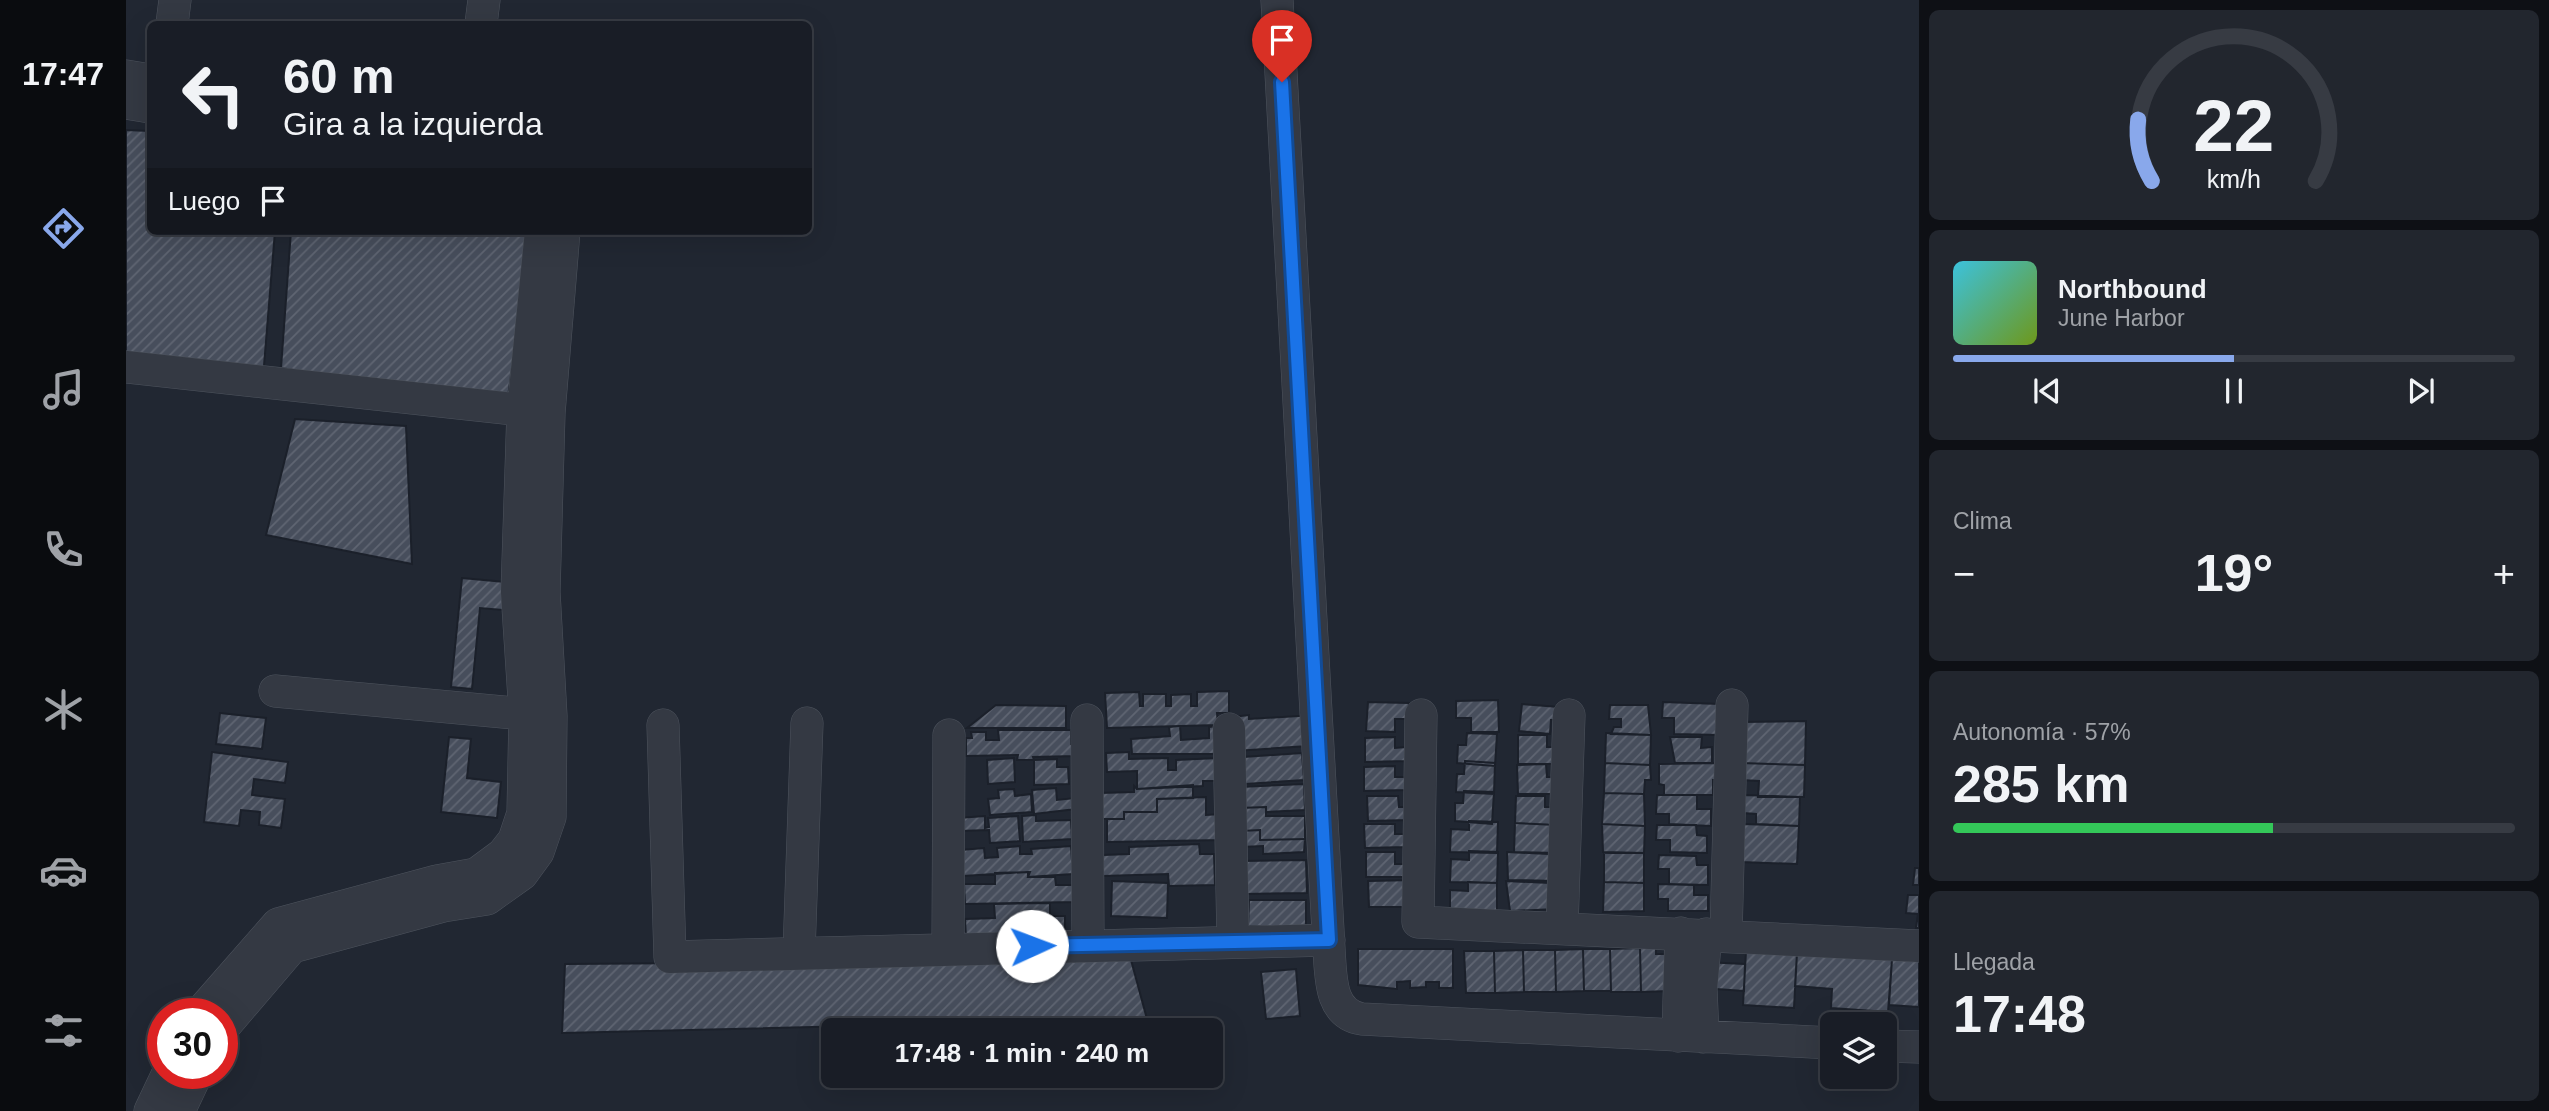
<!DOCTYPE html>
<html lang="es">
<meta charset="utf-8">
<style>
:root{--surface:#191d26;--page:#22262e;--text:#f1f3f6;--muted:#9fa2a7;--line:#373b43;--accent:#89a8eb}
body{margin:0;font-family:Arial,sans-serif;background:var(--page);color:var(--text);height:100vh;display:flex;flex-direction:column;font-size:26px;white-space:nowrap}
*{box-sizing:border-box;margin:0}
p{font-size:23px;color:var(--muted)}
.icon{flex:none;width:38px;height:38px;fill:none;stroke:currentColor;stroke-width:2;stroke-linecap:round;stroke-linejoin:round}
.map{position:relative;flex:1;overflow:hidden}
.sheet{display:flex;flex-direction:column;gap:10px;padding:10px;background:#0e1015;width:630px}
.sheet>*{flex:none}
.hud{position:absolute;left:21px;top:21px;width:665px;height:214px;border-radius:10px;box-shadow:0 7px 28px #0002,0 0 0 2px var(--line);background:#191d26;color:var(--text);overflow:hidden}
.buttons{position:absolute;left:1694px;top:1012px;display:grid;gap:14px}
.buttons a{display:grid;place-items:center;width:77px;height:77px;border-radius:10px;background:var(--surface);box-shadow:0 7px 28px #0002,0 0 0 2px var(--line);font-size:35px}
.speed{position:absolute;left:21px;top:998px;display:flex;gap:14px;font-size:35px;font-weight:700;text-align:center}
.speed>*{display:grid;place-content:center;width:91px;height:91px;border-radius:50%;background:var(--surface);box-shadow:0 7px 28px #0002,0 0 0 2px var(--line);line-height:1}
.speed .limit{border:10px solid #d22;background:#fff;color:#111}
.pin{position:absolute;display:grid;place-items:center;width:60px;height:60px;color:#fff;margin:-72px -30px;border-radius:50% 50% 50% 0;rotate:-45deg;box-shadow:0 0 7px #0007}
.pin .icon{rotate:45deg}
.me{position:absolute;width:77px;margin:-38px;rotate:88deg;stroke-linejoin:round;filter:drop-shadow(0 0 5px #0008)}
.turn{display:flex;align-items:center;gap:24px;height:147px;padding:0 21px;font-size:32px}
.turn .icon{width:91px;height:91px;stroke-width:2.5}
.turn b{display:block;font-size:49px;line-height:60px}
.then{display:flex;align-items:center;height:66px;padding:0 21px;background:#0003;gap:14px;font-size:26px}
.big{font-size:52px;font-weight:600;line-height:1.1}
.sheet .card{flex:1;display:flex;flex-direction:column;justify-content:center;gap:10px;min-width:0;padding:0 24px;border-radius:10px;background:var(--page)}
.sheet .dial{align-items:center;gap:0}
.dial svg{height:182px;overflow:visible;fill:none;stroke:var(--line);stroke-width:7;stroke-linecap:round;text-anchor:middle}
.dial text{fill:var(--text);stroke:none}
.song{display:flex;align-items:center;gap:21px}
.cover{width:84px;height:84px;border-radius:10px;background:linear-gradient(135deg,hsl(190 70% 55%),hsl(80 70% 35%))}
.played{height:7px;border-radius:4px;background:linear-gradient(90deg,var(--accent) 50%,var(--line) 50%)}
.keys{display:flex;justify-content:space-around;direction:ltr}
.heat{display:flex;justify-content:space-between;align-items:center;font-size:38px;direction:ltr}
.charge{height:10px;border-radius:5px;background:linear-gradient(90deg,#34c759 57%,var(--line) 0)}
.trip{position:absolute;left:695px;top:1018px;width:402px;height:70px;border-radius:10px;background:var(--surface);box-shadow:0 7px 28px #0002,0 0 0 2px var(--line);font-weight:600;line-height:70px;text-align:center}
main{display:flex;flex:1;min-height:0}
.dock{display:flex;flex-direction:column;width:126px;justify-content:space-around;align-items:center;background:#0a0c0f;color:var(--muted)}
.dock .icon{width:49px;height:49px}
.dock .selected{color:var(--accent)}
.dock b{font-size:32px;color:var(--text)}
.map>svg:first-child{display:block}
</style>
<main>
<nav class="dock">
<b>17:47</b>
<svg class="icon selected" aria-label="directions" viewBox="0 0 24 24"><path d="M12 3l9 9-9 9-9-9zM9 14v-3h6M13 9l2 2-2 2"/></svg>
<svg class="icon" aria-label="music" viewBox="0 0 24 24"><path d="M9 18V5l10-2v13"/><circle cx="6" cy="18" r="3"/><circle cx="16" cy="16" r="3"/></svg>
<svg class="icon" aria-label="phone" viewBox="0 0 24 24"><path d="M5 4h4l2 5-3 2q2 4 5 5l2-3 5 2v4C11 20 4 13 5 4z"/></svg>
<svg class="icon" aria-label="climate" viewBox="0 0 24 24"><path d="M12 3v18M4 7l16 10M4 17L20 7"/></svg>
<svg class="icon" aria-label="car" viewBox="0 0 24 24"><path d="M5 17H2v-5l4-1 3-4h7l3 4 3 1v5h-3M9 17h6M6 11h13"/><circle cx="7" cy="17" r="2"/><circle cx="17" cy="17" r="2"/></svg>
<svg class="icon" aria-label="filters" viewBox="0 0 24 24"><path d="M4 7h16M4 17h16"/><circle cx="9" cy="7" r="2"/><circle cx="15" cy="17" r="2"/></svg>
</nav>
<div class="map">
<svg width="1793" height="1111" viewBox="0 0 1793 1111">
<defs>
<pattern id="building-hatch" width="6" height="6" patternUnits="userSpaceOnUse" patternTransform="scale(1.75)"><rect width="6" height="6" fill="#474e5c"/><path d="M-1 1l2-2M0 6l6-6M5 7l2-2" fill="none" stroke="#5f6572"/></pattern>
</defs>
<rect width="100%" height="100%" fill="#212732"/>
<path fill="url(#building-hatch)" stroke="#1b202a" stroke-width="2" d="M0,130L24,131V231H149L137,378L0,364Z
M165,231H405L381,404L155,368Z
M169,419L280,426L286,564L140,535Z
M336,578L379,582L377,610L354,608L346,689L325,687Z
M1103,691V713H1091L1092,725L981,728L979,693L1013,692L1014,706H1017V694H1040V706H1045V695L1065,694V706H1071V692Z
M1372,700L1373,732H1345V718H1330V701Z
M1242,702L1283,703L1282,719H1269V732L1240,731Z
M1537,702L1594,704V735L1548,734V718H1536Z
M1396,704L1433,707L1431,720H1425L1424,734L1393,731Z
M870,705L940,706V728H841Z
M1484,705H1522L1525,735L1485,734L1488,727H1495V719H1483Z
M94,713L140,718L136,749L90,744Z
M1123,715V719L1189,715L1182,746L1109,751L1106,717Z
M1680,721L1679,765L1615,763L1614,722Z
M1054,726L1055,740L1083,738V727L1091,726L1093,754H1006L1005,739L1044,736L1043,727Z
M872,730H945V744H951V756L907,757L908,760H891L892,755L840,756V738H846L845,732H860V740H873Z
M1341,733L1371,734L1369,766L1331,763L1332,745H1340Z
M1480,733L1525,735L1524,765L1479,763Z
M1392,735H1421V747H1433V764H1392Z
M323,737L345,739L341,778L375,782L371,818L315,812Z
M1269,737V748L1280,747L1281,761L1239,762V738Z
M1544,737H1576L1575,748L1586,747V763H1549Z
M86,752L162,762L159,783L128,779L126,795L159,799L155,828L133,825L134,812L115,810L113,826L78,822Z
M1003,752V759L1042,758V770H1050V760L1092,758L1093,781H1077V786L1011,789V771L981,772L980,753Z
M1176,753L1178,780L1119,784L1117,757Z
M888,758L889,782L862,784L861,760Z
M931,759V767H942L943,784L908,785V760Z
M1339,761L1369,763L1368,794L1330,792L1331,774H1338Z
M1479,763L1524,765L1525,780H1519L1518,794L1478,793Z
M1596,763V780H1587V795H1538V785L1533,784V764Z
M1615,763L1679,765L1678,797H1632L1633,781L1615,780Z
M1420,764L1421,777H1433V794H1392L1391,765Z
M1269,766V777H1280L1281,790L1238,791V767Z
M1178,784L1179,810L1140,812V807L1113,808V787Z
M1067,785V798L1031,799V812H998V819H974L973,793L1008,792V786L1011,789Z
M930,788L931,800L949,798L950,809L908,814L906,790Z
M888,789L889,796L905,794L906,812L864,815L862,799L873,798L872,790Z
M1338,791L1368,792L1366,824L1329,821V803H1337Z
M1478,793L1518,794L1519,826L1476,824Z
M1531,795H1571V809H1585V826L1543,824V814H1530Z
M1618,795L1674,797L1673,826L1630,824V814L1617,813Z
M1241,796H1272L1273,807H1284V820L1242,821Z
M1390,796H1419V807H1431V825L1389,823Z
M1080,797V815L1096,814L1097,840L981,842V819H998V812H1031V799Z
M1140,807V816H1179V839L1134,840V830L1115,831L1113,808Z
M910,815V821L945,820L946,839L897,842L896,816Z
M859,816V828L863,827L862,818L892,816L894,841L864,843L863,830L833,831L832,818Z
M1343,821L1372,822L1371,853L1324,852L1325,829L1343,830Z
M1389,823L1431,825L1430,853L1388,852Z
M1238,824H1269V834H1281V847L1239,848Z
M1476,824L1519,826L1518,853L1477,852Z
M1617,824L1673,826L1671,864L1615,862Z
M1531,825H1570L1571,835L1581,836V853L1544,852V840H1530Z
M1134,830V840L1179,839L1178,852L1137,854V846L1115,847V831Z
M1073,844L1074,854H1088L1089,885L1043,886L1042,874L977,876V855L1003,854V847Z
M894,846V854H906L905,849L945,846L947,874L902,877V872L837,876L835,850L858,848L859,858L872,857L871,848Z
M1343,851L1372,852L1371,883L1324,882L1325,859L1343,860Z
M1240,852H1269V864H1280L1281,877H1240Z
M1381,852L1423,854L1430,881L1382,880Z
M1478,853H1518V883L1478,882Z
M1533,855L1570,856L1571,865H1582V885L1543,884V869H1532Z
M1180,860L1181,893L1118,894L1117,861Z
M1789,868H1793V885H1787Z
M904,872L902,877H929L930,885H949L950,902L839,904L838,884H869V873Z
M1289,880L1281,907H1243L1242,881Z
M986,881L1042,883L1041,918L985,916Z
M1380,881L1424,883L1431,909L1384,911Z
M1342,882L1371,883V914L1324,913V890L1342,891Z
M1478,882L1518,883V911L1477,912Z
M1532,884L1568,885V895H1582V911H1542V899H1532Z
M1782,895H1793V928H1790L1792,914L1780,913Z
M1123,900H1180V927L1122,926Z
M924,903V916H939V934L840,938L839,919L869,918L868,904Z
M1514,948H1530V954H1543L1544,991L1515,992Z
M1514,948L1515,992H1485L1484,949Z
M1232,949H1327V988H1313V982H1300V987L1284,988V981L1271,982V989L1232,985Z
M1457,949H1484L1485,991H1458Z
M1457,949L1458,991L1430,992L1429,950Z
M1397,950H1429L1430,992H1398Z
M1397,950L1398,992L1369,993L1368,951Z
M1338,951H1368L1369,993H1340Z
M1620,951L1671,953L1668,1008L1617,1005Z
M1671,953L1766,959L1762,1012L1705,1008L1706,989L1669,986Z
M1793,954V1007L1763,1005L1766,959Z
M1005,960L1021,1019L436,1033L439,964Z
M1577,962L1619,964L1618,991L1576,988Z
M1170,969L1174,1016L1140,1019L1135,972Z"/>
<g fill="none" stroke-linecap="round" stroke-linejoin="round">
<defs>
<path id="minor" d="M1151,0L1203,949C1205,976 1203,1014 1236,1019L1706,1043
M46,24L49,0
M355,24L358,0
M0,76L24,80
M0,103L24,107
M0,367L416,412
M149,691L420,716
M1295,715L1292,922L1793,946
M961,720L962,945
M537,725L544,957L1203,940
M1103,729L1107,941
M1436,927L1443,715
M1600,936L1606,705
M822,949L823,735
M673,953L681,723
M74,1013L152,924L311,881L350,874L377,854L388,840L397,813L399,714L391,592L397,410L415,231
M96,1029L166,947L317,906L361,899L396,874L412,852L424,817L425,716L418,592L423,413L438,231
M1552,1036L1555,933
M1577,1037L1575,989L1580,934
M1759,1046L1793,1047
M24,1111L42,1073
M53,1111L71,1073"/>
</defs>
<use href="#minor" stroke="#4e545e" stroke-width="33"/>
<use href="#minor" stroke="#343943" stroke-width="32"/>
</g>
<g fill="none" stroke-linecap="round" stroke-linejoin="round">
<defs>
<path id="route" d="M906,946L1203,940L1156,82"/>
</defs>
<use href="#route" stroke="#114b97" stroke-width="18"/>
<use href="#route" stroke="#1a73e8" stroke-width="12"/>
</g>
</svg>
<div class="buttons">
<a><svg class="icon" aria-label="layers" viewBox="0 0 24 24"><path d="M12 4l9 5-9 5-9-5zM3 14l9 5 9-5"/></svg></a>
</div>
<div class="speed"><div class="limit">30</div></div>
<div class="pin" style="left:1156px;top:82px;background:#d93025"><svg class="icon" aria-label="arrive" viewBox="0 0 24 24"><path d="M6 21V4h12l-3 4 3 4H6"/></svg></div>
<svg class="me" style="left:906px;top:946px" viewBox="-20 -20 40 40"><circle r="19" fill="#fff"/><path d="M0-13L10 11 0 6-10 11z" fill="#1a73e8"/></svg>
<div class="trip">17:48 · 1 min · 240 m</div>
<div class="hud">
<div class="turn"><svg class="icon" aria-label="left" viewBox="0 0 24 24"><path d="M17 20v-9H6M10 6l-5 5 5 5"/></svg><div><b>60 m</b>Gira a la izquierda</div></div>
<div class="then">Luego<svg class="icon" aria-label="arrive" viewBox="0 0 24 24"><path d="M6 21V4h12l-3 4 3 4H6"/></svg></div>
</div>
</div>
<section class="sheet">
<div class="card dial"><svg viewBox="0 0 100 80">
<path d="M14 69A42 42 0 1 1 86 69"/>
<path d="M14 69A42 42 0 0 1 8 42" stroke="#89a8eb"/>
<text x="50" y="56" font-size="32" font-weight="700">22</text>
<text x="50" y="72" font-size="11">km/h</text>
</svg></div>
<div class="card">
<div class="song"><i class="cover"></i><div><b>Northbound</b><p>June Harbor</p></div></div>
<div class="played"></div>
<div class="keys"><svg class="icon" aria-label="previous" viewBox="0 0 24 24"><path d="M18 5L8 12l10 7zM5 5v14"/></svg><svg class="icon" aria-label="pause" viewBox="0 0 24 24"><path d="M8 5v14M16 5v14"/></svg><svg class="icon" aria-label="next" viewBox="0 0 24 24"><path d="M6 5l10 7-10 7zM19 5v14"/></svg></div>
</div>
<div class="card"><p>Clima</p>
<div class="heat"><a>−</a><b class="big">19°</b><a>+</a></div>
</div>
<div class="card"><p>Autonomía · 57%</p><b class="big">285 km</b><div class="charge"></div></div>
<div class="card"><p>Llegada</p><b class="big">17:48</b></div>
</section>
</main>
